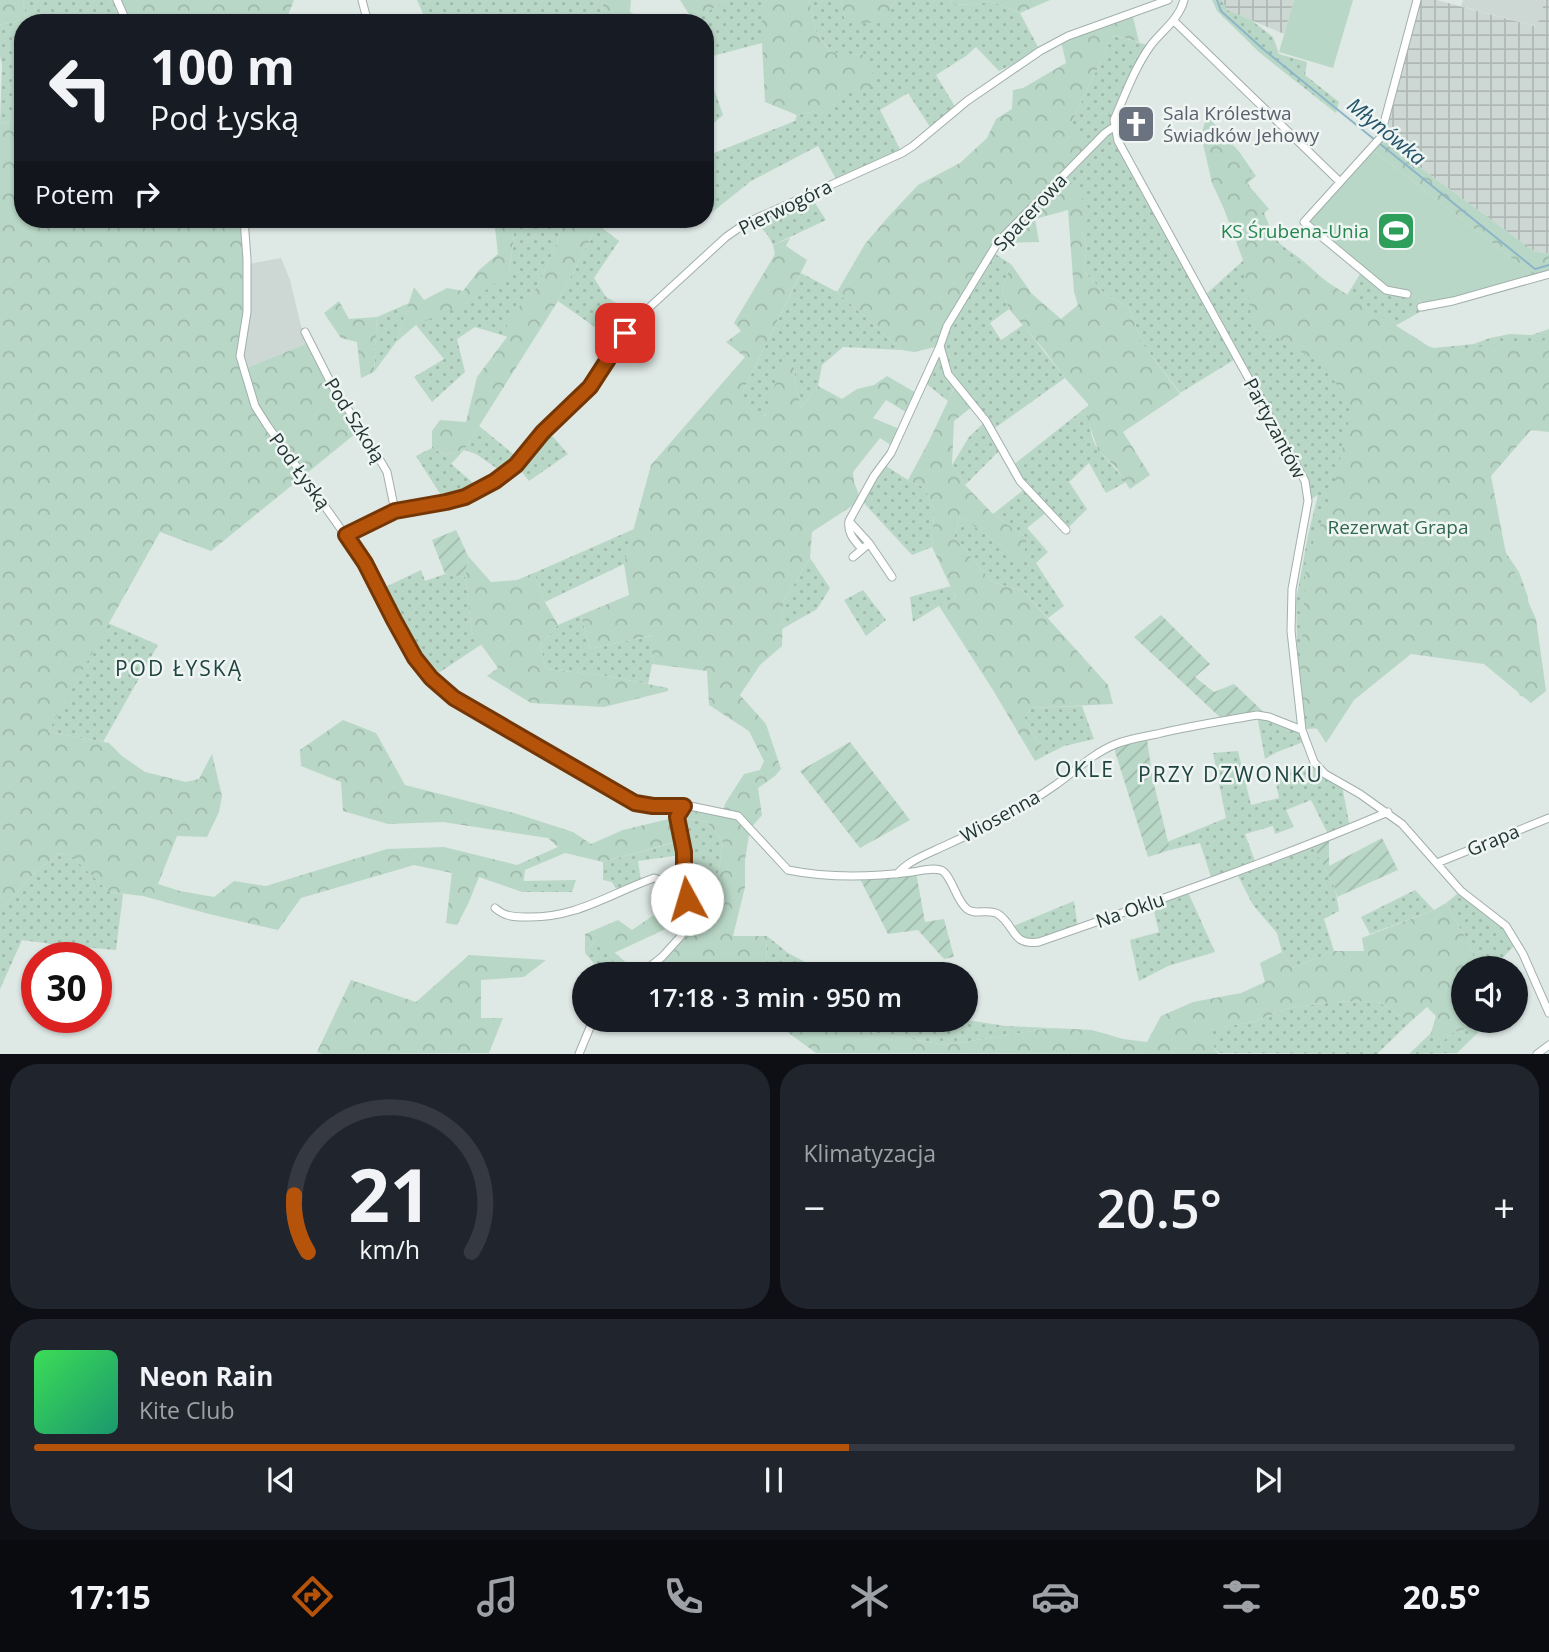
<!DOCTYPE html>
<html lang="pl">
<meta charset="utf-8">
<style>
:root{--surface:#171b24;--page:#20242c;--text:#f1f3f6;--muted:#9ea1a6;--line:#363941;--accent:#b45309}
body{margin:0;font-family:"Open Sans",sans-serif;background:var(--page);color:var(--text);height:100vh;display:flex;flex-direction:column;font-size:26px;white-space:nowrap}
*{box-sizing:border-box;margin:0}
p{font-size:23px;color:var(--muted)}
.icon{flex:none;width:38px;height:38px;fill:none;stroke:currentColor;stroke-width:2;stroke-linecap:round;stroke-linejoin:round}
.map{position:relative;height:1054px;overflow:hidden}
.sheet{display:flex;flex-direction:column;gap:10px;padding:10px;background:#0d0f14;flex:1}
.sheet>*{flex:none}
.guide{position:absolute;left:14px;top:14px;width:700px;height:214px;border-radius:28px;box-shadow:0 2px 5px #0004;background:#171b24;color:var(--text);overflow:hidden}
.buttons{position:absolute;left:1451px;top:956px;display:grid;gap:14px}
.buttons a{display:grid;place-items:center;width:77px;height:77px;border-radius:50%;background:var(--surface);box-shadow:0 2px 5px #0004;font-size:35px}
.speed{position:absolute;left:21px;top:942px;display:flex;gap:14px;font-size:35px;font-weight:700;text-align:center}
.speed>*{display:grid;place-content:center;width:91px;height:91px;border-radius:50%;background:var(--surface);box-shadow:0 2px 5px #0004;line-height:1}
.speed .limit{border:10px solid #d22;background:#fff;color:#111}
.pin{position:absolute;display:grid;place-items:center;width:60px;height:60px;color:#fff;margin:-30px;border-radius:14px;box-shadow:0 4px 10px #0006}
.me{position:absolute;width:77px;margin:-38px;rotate:354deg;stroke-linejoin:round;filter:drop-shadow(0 0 5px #0008)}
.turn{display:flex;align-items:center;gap:24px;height:147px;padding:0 21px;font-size:32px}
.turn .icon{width:91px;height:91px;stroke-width:2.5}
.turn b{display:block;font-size:49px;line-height:60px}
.then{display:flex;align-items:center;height:66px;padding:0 21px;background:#0003;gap:14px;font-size:26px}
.big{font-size:52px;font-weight:600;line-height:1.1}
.sheet .tile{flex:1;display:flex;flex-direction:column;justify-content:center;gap:10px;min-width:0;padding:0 24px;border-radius:28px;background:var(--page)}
.sheet .dial{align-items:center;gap:0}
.dial svg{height:182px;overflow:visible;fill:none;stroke:var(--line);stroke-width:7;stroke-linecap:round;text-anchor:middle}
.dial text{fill:var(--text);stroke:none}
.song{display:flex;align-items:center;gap:21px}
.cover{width:84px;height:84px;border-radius:10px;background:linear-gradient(135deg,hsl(130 70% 55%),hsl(160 70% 35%))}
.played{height:7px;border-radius:4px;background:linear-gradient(90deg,var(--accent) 55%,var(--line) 55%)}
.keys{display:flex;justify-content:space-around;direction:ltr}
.heat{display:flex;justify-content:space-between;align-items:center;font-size:38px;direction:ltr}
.sheet .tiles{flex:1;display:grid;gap:10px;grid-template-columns:1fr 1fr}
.tile:last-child{grid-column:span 2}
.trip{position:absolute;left:572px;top:962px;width:406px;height:70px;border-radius:35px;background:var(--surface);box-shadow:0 2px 5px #0004;font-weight:600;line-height:70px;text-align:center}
.menu{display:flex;height:112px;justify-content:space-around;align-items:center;background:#090b0e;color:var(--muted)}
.menu .icon{width:49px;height:49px}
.menu .active{color:var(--accent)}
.menu b{font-size:32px;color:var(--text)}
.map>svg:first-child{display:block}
</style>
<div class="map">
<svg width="1549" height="1054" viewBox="0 0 1549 1054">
<defs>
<pattern id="industrial-grid" width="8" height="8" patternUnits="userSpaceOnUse" patternTransform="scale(1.75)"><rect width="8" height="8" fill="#cdd7d4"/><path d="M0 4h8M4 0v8" fill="none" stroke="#b0b9b6"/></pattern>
<pattern id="grass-dots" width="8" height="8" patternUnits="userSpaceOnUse" patternTransform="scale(1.75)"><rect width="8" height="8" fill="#b9d7c6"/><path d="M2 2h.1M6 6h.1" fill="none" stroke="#9fb9ab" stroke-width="1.8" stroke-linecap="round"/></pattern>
<pattern id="forest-crowns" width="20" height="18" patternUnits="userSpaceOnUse" patternTransform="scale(1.75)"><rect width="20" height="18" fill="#b9d7c6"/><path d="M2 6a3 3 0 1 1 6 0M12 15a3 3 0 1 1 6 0" fill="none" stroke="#9fb9ab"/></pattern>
<pattern id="garden-furrows" width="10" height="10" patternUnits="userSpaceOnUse" patternTransform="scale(1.75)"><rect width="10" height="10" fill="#b9d7c6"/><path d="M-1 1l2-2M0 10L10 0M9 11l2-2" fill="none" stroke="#9fb9ab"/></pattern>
</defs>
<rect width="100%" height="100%" fill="#dee8e5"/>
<path fill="#cdd7d4" d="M1463,0H1545L1538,27L1461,6Z
M281,258L290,280L301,326L308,343L245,368L243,354L249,264Z"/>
<path fill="url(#industrial-grid)" d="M1222,0H1294L1284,34L1227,10Z
M1417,0H1437L1537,27L1545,0H1549V254L1534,251L1380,138Z"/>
<path fill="url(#grass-dots)" d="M23,0H110L123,23H23V113L18,119L0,124L2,65L0,56V25L26,19Z
M417,0H603L602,16L577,23H427Z
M724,0H762V43L705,58V23H692Z
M809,0H841L845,20L885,21L895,0H950L952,4L975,5L990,1L1020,13L1040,51L999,71L976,47L966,56L936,75L957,110L932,130L908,93L880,110L902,153L836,179L818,146L751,181L710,214L705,209V134L714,153L795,121L797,115L825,109L841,94L866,55L831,53L816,31Z
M1212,0H1222L1227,10L1251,20L1273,37L1279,54L1307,62L1305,75L1339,102L1336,113L1260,53L1217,11Z
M1113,35L1151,46L1114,120L1118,141L1204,296L1246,258L1207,116L1240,153L1256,176L1248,183L1250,187L1269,209L1264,213C1268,222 1271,231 1276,239C1282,247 1290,251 1298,257C1316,271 1326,284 1347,295L1362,271L1412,295L1419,300L1421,307L1425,309L1395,326L1416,338L1425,346L1435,348L1474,344L1490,338L1510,334L1532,335L1549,329V398L1471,423L1506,553L1519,572L1528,597L1531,697L1520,696L1492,630L1408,612L1324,728L1305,729L1301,709L1297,642L1296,601L1308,535L1318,495L1308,501L1305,481L1237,358L1180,393L1142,343L1129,307L1105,294L1083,270L1087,248L1065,174L1070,126Z
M713,86L723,115L705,131V87Z
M809,194L826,220L773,245L767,234L754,221Z
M516,219H563L557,244L537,287L508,320V337L475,327L457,339L465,372L432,402L414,377L444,359L416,325L509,273Z
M593,221L619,241L594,278L606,297L638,315L616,342L558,301L593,234Z
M992,252L1011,264L1002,289L1009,309L990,323L1001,340L1023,325L1065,378L992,430L1002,448L965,485L952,465L969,437L986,421L955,385L948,401L924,382L947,326Z
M801,273L837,292L902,350L843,347L822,365L818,386L801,408L795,383L794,365L764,416L741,404L744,389Z
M409,303L396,342L374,372L377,317Z
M1089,405C1088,420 1090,440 1100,452C1110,463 1117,470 1126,482L1106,493L1089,463L1069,482L1087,509L1066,530L1048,511L1027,528L1048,552L1036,563L1064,606L1048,618L1023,591L992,582L954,537L960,516L1022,561L1027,538L993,514L1026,488L1012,466Z
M479,426L517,457L502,472L476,454L464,450L451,464L478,487L460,496L444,500L416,456L432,448L445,455L464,450Z
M548,431L568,454L529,481L518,467Z
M883,464L908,480L925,488L934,510L932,547L912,555L861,500Z
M634,529L624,564L545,602L534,573Z
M810,558L830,588L817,609L782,629L783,602Z
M421,570L425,581L445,574L465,577L472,632L482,644L431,678L379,590Z
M951,586L956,599L939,606L913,622L910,597Z
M863,590L886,620L866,636L844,600Z
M581,615L590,649L654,635L652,664L648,684L607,676L546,669L540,645L558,625Z
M108,623L158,645L103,742L48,732Z
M1082,706L1094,739L1064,746L1046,755L1024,719L1031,708Z
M1257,715L1302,730L1306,741L1277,752L1265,759Z
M1238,751L1251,805L1279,798L1274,774L1314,762L1342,785L1350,828L1329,836L1311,800L1286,810L1294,827L1275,834L1273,826L1245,834L1256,864L1312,844L1335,888L1339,911L1324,919L1334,951L1293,968L1282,952L1277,933L1253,905L1236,872L1212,880L1200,843L1170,850L1167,842L1226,818L1213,753Z
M677,817L707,822L723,842L713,908L689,906Z
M680,841L681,855L638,861L641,881L618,892L612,882L603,880V862Z
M59,853L71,855L109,892L123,894L116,950L59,945L22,940L0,989V908L11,899L34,873Z
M576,880L572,892H522L523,881Z
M1187,890L1215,952L1168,966L1139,981L1130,940L1159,932L1152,903Z
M1415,890L1434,910L1370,934L1361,917Z
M1461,891L1501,924L1514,946L1493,968H1482L1446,903Z
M1074,901L1078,928L1031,943L1009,928Z
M767,936L788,953L830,975H770L766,971Z
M597,938L640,974L662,957L680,973L679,975H604L585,953Z
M1377,1001L1410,1022L1377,1054L1218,1053L1203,1030L1253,1022L1286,1009L1328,1002Z
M813,1020H966L1006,1026L1051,1028L945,1045L815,1022Z
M1489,1022L1457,1053L1409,1054L1431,1033L1439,1045L1452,1033Z"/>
<path fill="url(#forest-crowns)" d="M0,0H23L26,19L0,25Z
M110,0H294L285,23H123Z
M603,0H631L630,12L649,23H577L602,16Z
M680,0H724L694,22Z
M762,0H809L816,31L830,52L866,55L873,74V87L841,94L826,109L797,115L765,102L762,43Z
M841,0H895L886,21L857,24L845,20Z
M950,0H1050L1020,13L990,1L975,5L952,4Z
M1132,13L1139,42L1113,35L1070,126L1093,145L1065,174L1091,212L1082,232L1087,248L1083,270L1105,294L1129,307L1142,343L1180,394L1123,432L1150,475L1130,489L1116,468L1098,450L1088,421V404L1065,378L1045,351L1009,309L1002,289L1011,264L1032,294L1061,319L1078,305L1074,292L1068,210L1035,219L1039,242L998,243L947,326L940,346L914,352L902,350L837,292L865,244L889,216L918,185L960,163L987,138L996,119L1012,109L1013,90L1023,88L1066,63L1061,41Z
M23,113V219H244L247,312L240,356L246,368L308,343L335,402L341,403L360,430L211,551L160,532L48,732L109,743L122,756L145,772L186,782L199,779L212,754L222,796L219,812L207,837L177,836L158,884L180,891L214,897L234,881L266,886L387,849L444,847L517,865L558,847L548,838L443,822L388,824L343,811L341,782L301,766L300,750L343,720L376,733L405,785L514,813L573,832L591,844L623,830L677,817L683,806L722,812L726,802L744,774L760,770L764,761L749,731L709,705L707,671L652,664L653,635L590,649L581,615L629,595L624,564L651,465L745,357L726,342L741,331L734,323L775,254L773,245L790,238L786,246L807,260L744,389L742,404L765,416L784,356L794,365L795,383L801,408L818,386L842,399L857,389L874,385L887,376L918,394L909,414L886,400L873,418L902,430L894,447L880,438L853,472L854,482L861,500L812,532L810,558L783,602L782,646L760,665L740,695L766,724L781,769L775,776L758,788L762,815L750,829L745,860V887L733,936H767L766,971L770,975H682L662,957L681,936L687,919L614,953L596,939L585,953V934L618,920L632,930L651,917L687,899L689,906L713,908L723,842L707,822L678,817L682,840L603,862L565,853L525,870L522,892L479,877L468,904L457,925L446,923L452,873L414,865L301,898L278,930L209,914L143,896L109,892L71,855L59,853L34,873L11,899L0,908V124L18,119Z
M1207,116L1240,153L1253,176L1246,183L1267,209L1261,214L1279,247L1302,266L1436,351L1549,340V432L1531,430L1491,476L1506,554L1536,619L1546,691L1531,703L1484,664L1411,654L1354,700L1326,743L1299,700L1306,561L1331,498L1352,407L1323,365L1252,323L1243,260L1224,209L1212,183L1201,135Z
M1380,138L1534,251L1549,254V274L1536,277L1370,148Z
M494,219H516L509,273L471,301L416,325L396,342L414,287L424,300L447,288L463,291L479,270L498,254Z
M563,219H594L593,234L558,301L464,450L445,455L432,448V431L440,420L466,422L477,377L507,337V320L537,287L557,244Z
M339,301L349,319L377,317L374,372L361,378L357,342L341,338L324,313Z
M956,384L973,406L954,421L952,465L965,485L993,514L1027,538L1023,562L960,516L954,537L992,582L1023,591L1108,685L1113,704L1031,708L1024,719L1046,755L1035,761L993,690L939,606L956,598L932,547L934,510L925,488L908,480L930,439Z
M468,556L491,582L517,580L534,573L545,602L558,625L540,645L546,669L607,676L668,688V691L604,707L531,703L487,676L498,668L472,632L465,577Z
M1446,903L1482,968H1463V1020H1488L1489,1022L1452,1033L1438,1046L1431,1033L1436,1016L1427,1007L1410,1022L1377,1001L1328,1002L1286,1009L1253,1022L1204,1030L1218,1054L816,1053L771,1020H813L815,1022L945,1045L1051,1028L1092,1030L1123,1039L1147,1042L1161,1016L1193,1002L1241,993L1265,982L1260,963L1282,952L1293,968L1334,951H1364L1362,938L1434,910Z
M469,955L546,960L524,977L481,980V1018H503L489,1053L323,1054L317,1052L351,980L416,1002Z"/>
<path fill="url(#garden-furrows)" d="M456,530L468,556L465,577L445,574L432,540Z
M1161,615L1210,664L1195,677L1214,692L1234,684L1269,717L1224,721L1134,637Z
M1132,739L1147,740L1153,780L1170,850L1148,857L1113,745Z
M850,742L910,820L860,848L800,771Z
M1329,836V866L1382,838L1398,870L1337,897L1335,888L1312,844Z
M916,872L925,922L944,919L954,957L944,959L918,930L888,934L858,875Z"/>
<path fill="#b9d7c6" d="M1294,0H1353L1333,68L1279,52Z
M1370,148L1536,277L1426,306L1412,295L1386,290L1304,222Z"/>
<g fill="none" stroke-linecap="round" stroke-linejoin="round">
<path stroke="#8cb6c7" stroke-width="2" d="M1217,0L1221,11L1263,49L1375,140
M1379,143L1535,269L1549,265"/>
<defs>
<path id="street" d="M117,0L127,23
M362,0L368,23
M1184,0C1179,19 1163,30 1151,45C1135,67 1125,95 1114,120L1118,141L1305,481L1308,501L1292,589L1291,631L1302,730L1314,762L1325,774L1360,794L1402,824L1461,891L1506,926L1523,954L1549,1013
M1174,21L1340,182
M244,219L247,259V312L240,356L255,406L267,425L365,563L416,658L431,678L454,698L635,803L653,806H690L738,816L788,870C827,878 873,877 912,872C921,871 937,866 944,872C954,882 956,900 967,909C976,916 988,908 998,914C1016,926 1011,946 1039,942C1156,901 1273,861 1388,812
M1407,294L1386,290L1304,222L1380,138L1417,0
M1421,307L1453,301L1549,274
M305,332L337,395L358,423L387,472L395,511
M849,521C847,533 854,540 862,549
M1066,530L1020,481L986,421L948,374L940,346L947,326L998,242L1105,133L1115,126
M346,535L395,511L445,503L465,497L495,480L516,465L543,432L591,387L621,337L640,316L726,237L746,223L902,153L913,146L967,101L1040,51L1068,36L1168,0
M853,557L866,546
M892,577L869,543L849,521L874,476L891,453L940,346
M1437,863L1549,818
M897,874C908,861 927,854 942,847C980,830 1020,810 1054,786C1074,772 1093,753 1116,744C1129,739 1143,737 1157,734C1190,726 1223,721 1257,715L1269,717L1302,730
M495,908C504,916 513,917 525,917C575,919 609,894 654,878L675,885L684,882
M639,975L662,957L681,936L688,918L689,906L684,882V852L677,817L683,806
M579,1054L593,1020
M1537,1054L1549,1045"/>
</defs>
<use href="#street" stroke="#a2afac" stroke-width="9"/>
<use href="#street" stroke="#fff" stroke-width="7"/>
</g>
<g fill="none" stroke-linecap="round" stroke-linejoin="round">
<defs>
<path id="route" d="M625,333L590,387L543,432L516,465L495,481L465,497L446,502L395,511L346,535L365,563L394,620L415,658L431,678L454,698L635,803L653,806H684L677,817L684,852V882L687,899"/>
</defs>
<use href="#route" stroke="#753606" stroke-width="18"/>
<use href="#route" stroke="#b45309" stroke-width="12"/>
</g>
<defs>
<symbol id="church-square" viewBox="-11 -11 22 22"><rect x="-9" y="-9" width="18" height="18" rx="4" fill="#6b7280" stroke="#eef5f3"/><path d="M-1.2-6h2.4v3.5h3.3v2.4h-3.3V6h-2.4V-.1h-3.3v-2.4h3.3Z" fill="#fff"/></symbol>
<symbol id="stadium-square" viewBox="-11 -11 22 22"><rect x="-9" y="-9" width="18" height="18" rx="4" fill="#2e9e5b" stroke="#eef5f3"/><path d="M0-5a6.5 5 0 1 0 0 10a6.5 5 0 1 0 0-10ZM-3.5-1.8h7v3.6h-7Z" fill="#fff"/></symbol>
</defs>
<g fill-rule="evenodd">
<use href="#church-square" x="1114" y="102" width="44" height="44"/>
<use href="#stadium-square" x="1374" y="209" width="44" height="44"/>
</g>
<g text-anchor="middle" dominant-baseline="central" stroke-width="5" stroke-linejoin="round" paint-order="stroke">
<g font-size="19" fill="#5b616d" stroke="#eef5f3" text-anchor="start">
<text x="1163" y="113">Sala Królestwa<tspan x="1163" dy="22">Świadków Jehowy</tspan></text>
</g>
<g font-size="19" fill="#223633" stroke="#eef5f3">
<text transform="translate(785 207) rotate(-26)">Pierwogóra</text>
<text transform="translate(1030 212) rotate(-47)">Spacerowa</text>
<text transform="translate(355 420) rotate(58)">Pod Szkołą</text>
<text transform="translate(1275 428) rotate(62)">Partyzantów</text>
<text transform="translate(300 471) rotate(54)">Pod Łyską</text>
<text transform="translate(1000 816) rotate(-29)">Wiosenna</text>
<text transform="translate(1493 840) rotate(-22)">Grapa</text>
<text transform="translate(1130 910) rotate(-19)">Na Oklu</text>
</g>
<g font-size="19" fill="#27864d" stroke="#eef5f3" text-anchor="end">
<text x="1369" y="231">KS Śrubena-Unia</text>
</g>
<g font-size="19" fill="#31674e" stroke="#eef5f3">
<text x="1398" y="527">Rezerwat Grapa</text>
</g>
<g font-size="21" font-style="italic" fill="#24546a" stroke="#eef5f3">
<text transform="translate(1387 131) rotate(39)">Młynówka</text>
</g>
<g font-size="21" letter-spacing="2" fill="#204541" stroke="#eef5f3">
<text x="179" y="668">POD ŁYSKĄ</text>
<text x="1085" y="769">OKLE</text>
<text x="1231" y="774">PRZY DZWONKU</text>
</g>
</g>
</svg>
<div class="buttons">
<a><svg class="icon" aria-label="sound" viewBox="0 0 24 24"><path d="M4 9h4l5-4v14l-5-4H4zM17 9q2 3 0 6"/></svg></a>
</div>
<div class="speed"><div class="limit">30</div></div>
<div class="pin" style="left:625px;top:333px;background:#d93025"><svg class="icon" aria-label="arrive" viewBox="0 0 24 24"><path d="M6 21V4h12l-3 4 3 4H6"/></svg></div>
<svg class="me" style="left:687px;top:899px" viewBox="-20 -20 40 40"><circle r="19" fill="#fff"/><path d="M0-13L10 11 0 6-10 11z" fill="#b45309"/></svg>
<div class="trip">17:18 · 3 min · 950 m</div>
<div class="guide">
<div class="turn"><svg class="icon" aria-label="left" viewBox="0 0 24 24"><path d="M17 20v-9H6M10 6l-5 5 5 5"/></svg><div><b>100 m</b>Pod Łyską</div></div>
<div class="then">Potem<svg class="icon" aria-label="right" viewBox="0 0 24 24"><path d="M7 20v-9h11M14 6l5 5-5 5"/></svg></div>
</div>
</div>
<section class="sheet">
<div class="tiles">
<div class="tile dial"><svg viewBox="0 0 100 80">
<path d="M14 69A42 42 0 1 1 86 69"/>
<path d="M14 69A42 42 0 0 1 8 44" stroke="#b45309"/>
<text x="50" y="56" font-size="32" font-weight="700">21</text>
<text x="50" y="72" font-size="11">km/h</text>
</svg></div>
<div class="tile"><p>Klimatyzacja</p>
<div class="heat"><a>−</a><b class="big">20.5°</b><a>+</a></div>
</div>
<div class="tile">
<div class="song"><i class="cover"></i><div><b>Neon Rain</b><p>Kite Club</p></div></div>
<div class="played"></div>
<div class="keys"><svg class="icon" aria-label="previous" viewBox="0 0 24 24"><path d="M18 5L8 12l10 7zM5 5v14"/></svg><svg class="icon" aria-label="pause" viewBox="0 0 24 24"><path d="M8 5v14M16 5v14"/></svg><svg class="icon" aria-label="next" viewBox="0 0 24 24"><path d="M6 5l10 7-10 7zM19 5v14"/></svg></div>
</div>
</div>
</section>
<nav class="menu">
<b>17:15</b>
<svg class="icon active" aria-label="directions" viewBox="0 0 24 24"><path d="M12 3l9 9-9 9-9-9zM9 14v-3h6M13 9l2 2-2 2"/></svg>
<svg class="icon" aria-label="music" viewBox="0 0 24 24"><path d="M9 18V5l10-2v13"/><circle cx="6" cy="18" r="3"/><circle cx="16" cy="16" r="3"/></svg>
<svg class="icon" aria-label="phone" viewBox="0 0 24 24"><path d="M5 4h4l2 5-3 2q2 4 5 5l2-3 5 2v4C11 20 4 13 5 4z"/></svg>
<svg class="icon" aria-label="climate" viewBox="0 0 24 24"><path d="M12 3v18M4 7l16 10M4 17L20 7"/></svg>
<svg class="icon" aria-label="car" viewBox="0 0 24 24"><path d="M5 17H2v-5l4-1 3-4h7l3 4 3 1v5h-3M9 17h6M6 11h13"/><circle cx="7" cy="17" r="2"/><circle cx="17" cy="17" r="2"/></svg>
<svg class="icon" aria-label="filters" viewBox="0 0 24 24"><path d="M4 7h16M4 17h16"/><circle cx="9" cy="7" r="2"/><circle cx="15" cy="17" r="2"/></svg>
<b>20.5°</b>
</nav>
